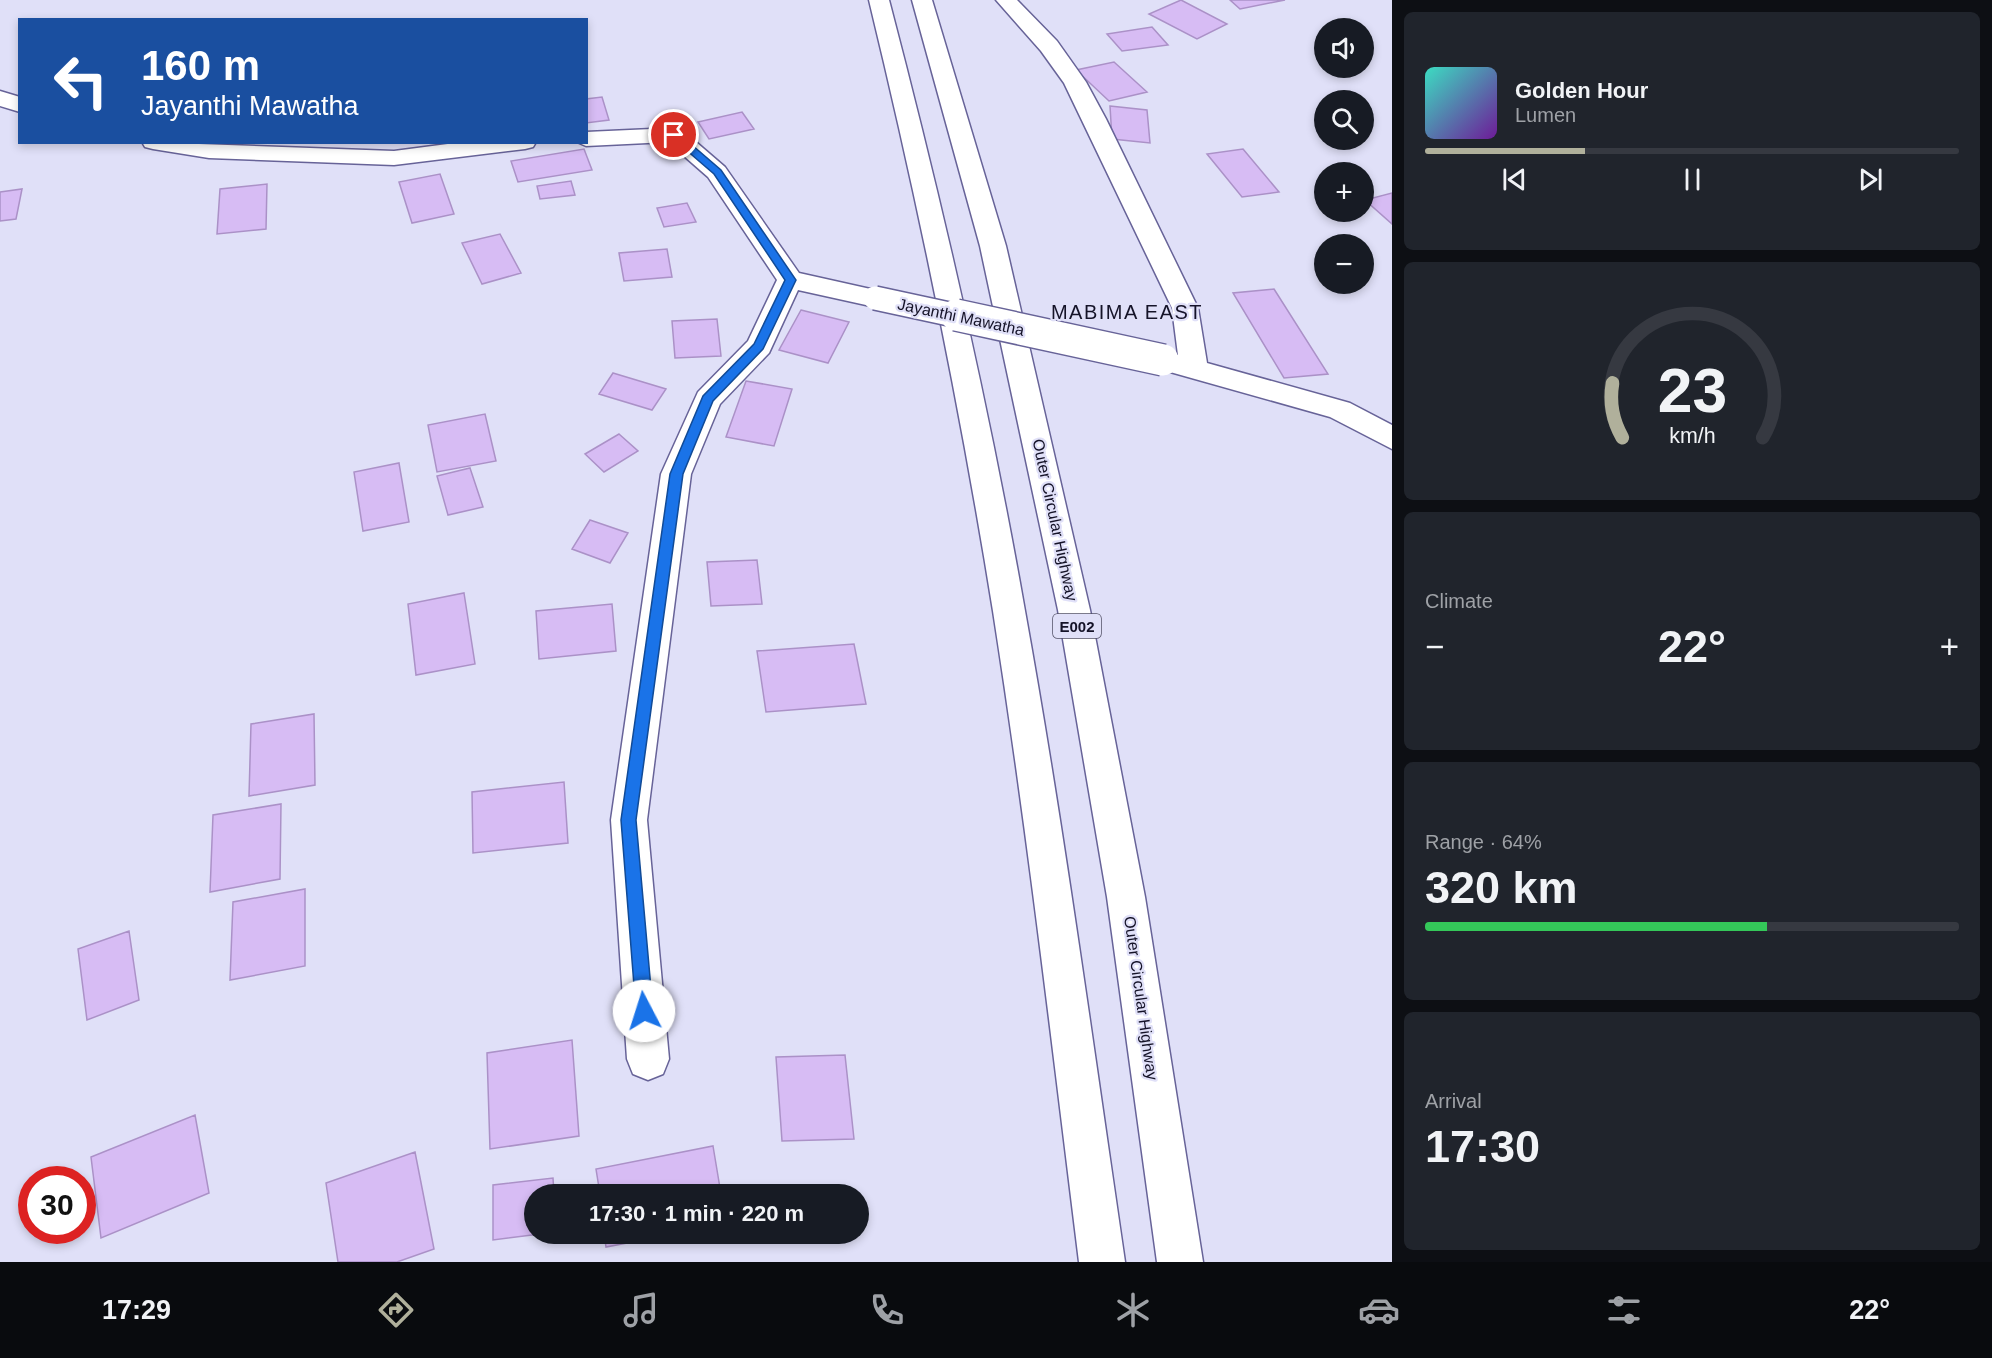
<!DOCTYPE html>
<meta charset="utf-8">
<style>
:root{--surface:#171b24;--page:#20242c;--text:#f1f3f6;--muted:#9ea1a6;--line:#363941;--accent:#b0b09b}
body{margin:0;font-family:Arial,sans-serif;background:var(--page);color:var(--text);height:100vh;display:flex;flex-direction:column;font-size:22px;white-space:nowrap}
*{box-sizing:border-box;margin:0}
p{font-size:20px;color:var(--muted)}
.icon{flex:none;width:33px;height:33px;fill:none;stroke:currentColor;stroke-width:2;stroke-linecap:round;stroke-linejoin:round}
.map{position:relative;flex:1;overflow:hidden}
.sheet{display:flex;flex-direction:column;gap:12px;padding:12px;background:#0d0f14;width:600px}
.sheet>*{flex:none}
.hud{position:absolute;left:18px;top:18px;width:570px;height:126px;border-radius:0px;box-shadow:0 3px 9px #0003;background:#1a4fa0;color:#fff;overflow:hidden}
.controls{position:absolute;left:1314px;top:18px;display:grid;gap:12px}
.controls a{display:grid;place-items:center;width:60px;height:60px;border-radius:50%;background:var(--surface);box-shadow:0 3px 9px #0003;font-size:30px}
.speed{position:absolute;left:18px;top:1166px;display:flex;gap:12px;font-size:30px;font-weight:700;text-align:center}
.speed>*{display:grid;place-content:center;width:78px;height:78px;border-radius:50%;background:var(--surface);box-shadow:0 3px 9px #0003;line-height:1}
.speed .limit{border:9px solid #d22;background:#fff;color:#111}
.pin{position:absolute;display:grid;place-items:center;width:51px;height:51px;color:#fff;margin:-26px;border:3px solid #fff;border-radius:50%;box-shadow:0 2px 6px #0007}
.me{position:absolute;width:66px;margin:-33px;rotate:355deg;stroke-linejoin:round;filter:drop-shadow(0 0 4px #0008)}
.turn{display:flex;align-items:center;gap:21px;height:126px;padding:0 24px;font-size:27px}
.turn .icon{width:78px;height:78px;stroke-width:2.5}
.turn b{display:block;font-size:42px;line-height:51px}
.big{font-size:45px;font-weight:700;line-height:1.1}
.sheet .card{flex:1;display:flex;flex-direction:column;justify-content:center;gap:9px;min-width:0;padding:0 21px;border-radius:9px;background:var(--page)}
.sheet .dial{align-items:center;gap:0}
.dial svg{height:156px;overflow:visible;fill:none;stroke:var(--line);stroke-width:7;stroke-linecap:round;text-anchor:middle}
.dial text{fill:var(--text);stroke:none}
.song{display:flex;align-items:center;gap:18px}
.cover{width:72px;height:72px;border-radius:9px;background:linear-gradient(135deg,hsl(170 70% 55%),hsl(280 70% 35%))}
.played{height:6px;border-radius:3px;background:linear-gradient(90deg,var(--accent) 30%,var(--line) 30%)}
.keys{display:flex;justify-content:space-around;direction:ltr}
.heat{display:flex;justify-content:space-between;align-items:center;font-size:33px;direction:ltr}
.charge{height:9px;border-radius:4px;background:linear-gradient(90deg,#34c759 64%,var(--line) 0)}
.trip{position:absolute;left:524px;top:1184px;width:345px;height:60px;border-radius:30px;background:var(--surface);box-shadow:0 3px 9px #0003;font-weight:700;line-height:60px;text-align:center}
.tabs{display:flex;height:96px;justify-content:space-around;align-items:center;background:#090b0e;color:var(--muted)}
.tabs .icon{width:42px;height:42px}
.tabs .on{color:var(--accent)}
.tabs b{font-size:27px;color:var(--text)}
main{display:flex;flex:1;min-height:0}
.map>svg:first-child{display:block}
</style>
<main>
<div class="map">
<svg width="1392" height="1262" viewBox="0 0 1392 1262">
<rect width="100%" height="100%" fill="#e0e0f8"/>
<path fill="#d7bcf4" stroke="#ab91c7" stroke-width="1.5" d="M1181,0L1227,24L1197,39L1149,14Z
M1230,0H1285L1240,9Z
M1152,27L1168,45L1122,51L1107,34Z
M1114,62L1147,92L1109,101L1076,70Z
M602,97L609,120L586,123V99Z
M1110,106L1147,110L1150,143L1112,139Z
M742,112L754,129L709,139L698,122Z
M584,149L592,170L518,182L511,161Z
M1243,149L1279,192L1242,197L1207,154Z
M440,174L454,214L412,223L399,182Z
M571,181L575,195L540,199L537,186Z
M267,184L266,229L217,234L220,189Z
M22,189L16,219L0,221V192Z
M1392,193V224L1365,200Z
M687,203L696,222L664,227L657,208Z
M500,234L521,273L482,284L462,243Z
M667,249L672,277L624,281L619,253Z
M1274,289L1328,374L1284,378L1233,293Z
M801,310L849,322L828,363L779,350Z
M717,319L721,356L675,358L672,321Z
M613,373L666,389L652,410L599,394Z
M746,381L792,389L774,446L726,437Z
M485,414L496,461L437,472L428,425Z
M619,434L638,451L604,472L585,454Z
M399,463L409,522L363,531L354,472Z
M470,468L483,507L448,515L437,476Z
M590,520L628,533L610,563L572,549Z
M757,560L762,604L711,606L707,562Z
M464,593L475,664L416,675L408,604Z
M612,604L616,651L539,659L536,611Z
M854,644L866,704L766,712L757,651Z
M314,714L315,785L249,796L251,724Z
M564,782L568,843L473,853L472,792Z
M281,804L280,879L210,892L213,815Z
M305,889V966L230,980L233,902Z
M129,931L139,1000L87,1020L78,949Z
M572,1040L579,1136L490,1149L487,1053Z
M845,1055L854,1139L782,1141L776,1057Z
M195,1115L209,1193L101,1238L91,1157Z
M713,1146L721,1194H600L596,1169Z
M415,1152L434,1249L397,1262H338L326,1183Z
M553,1178L554,1194H534V1233H548L493,1240V1185Z
M604,1233H679L606,1247Z"/>
<g fill="none" stroke-linecap="round" stroke-linejoin="round">
<defs>
<path id="street" d="M996,0H1017L1057,41L1086,82L1106,119L1198,308L1207,363L1350,403L1392,425V449L1330,417L1163,370L1159,363L1163,356L1178,355L1172,308L1064,83L1041,51Z
M0,91L20,97V112L0,106Z
M674,128L682,130L725,167L799,273L884,292L888,298L884,304L875,307L798,290L769,353L720,404L691,474L647,820L669,1059L663,1074L648,1080L633,1074L627,1059L611,820L661,474L698,392L748,341L777,280L708,177L668,142L586,146L577,142H586V132Z
M142,142L394,151L463,142H536L533,147L525,149L394,165L209,158L153,149L145,147Z"/>
<path id="highway" d="M869,0H889C942,202 989,406 1025,611C1064,827 1093,1045 1125,1262H1079C1052,1045 1027,828 993,611C960,406 918,202 869,0Z
M912,0H932L1006,246L1090,610L1145,897L1203,1262H1157L1107,897L1058,610L980,246Z"/>
</defs>
<use href="#street" stroke="#676398" stroke-width="3"/>
<use href="#highway" stroke="#676398" stroke-width="3"/>
<use href="#street" fill="#fff" fill-rule="evenodd"/>
<use href="#highway" fill="#fff" fill-rule="evenodd"/>
<defs>
<path id="street-bridge-far1" d="M875,298L963,317"/>
<path id="street-bridge" d="M956,315L1163,360"/>
</defs>
<use href="#street-bridge-far1" stroke="#676398" stroke-width="26" stroke-linecap="butt"/>
<use href="#street-bridge" stroke="#676398" stroke-width="34" stroke-linecap="butt"/>
<use href="#street-bridge-far1" stroke="#fff" stroke-width="23"/>
<use href="#street-bridge" stroke="#fff" stroke-width="31"/>
</g>
<path fill="#1a73e8" stroke="#114b97" stroke-width="1.5" d="M671,133H678L721,170L796,280L763,349L713,401L683,474L636,820L653,1011L650,1017L644,1019L638,1017L636,1011L621,820L670,474L703,396L754,344L785,280L714,174L671,137Z"/>
<g text-anchor="middle" dominant-baseline="central" stroke-width="4.5" stroke-linejoin="round" paint-order="stroke">
<rect fill="#e0e0f8" stroke="#525066" stroke-width="1.5" x="1053" y="614" width="48" height="24" rx="4.5"/>
<g font-size="15" font-weight="bold" fill="#151328">
<text x="1077" y="626">E002</text>
</g>
<g font-size="16" fill="#151328" stroke="#e0e0f8">
<text transform="translate(961 317) rotate(12)">Jayanthi Mawatha</text>
<text transform="translate(1055 520) rotate(78)">Outer Circular Highway</text>
<text transform="translate(1141 998) rotate(82)">Outer Circular Highway</text>
</g>
<g font-size="20" letter-spacing="1.5" fill="#151328" stroke="#e0e0f8">
<text x="1127" y="312">MABIMA EAST</text>
</g>
</g>
</svg>
<div class="controls">
<a><svg class="icon" aria-label="sound" viewBox="0 0 24 24"><path d="M4 9h4l5-4v14l-5-4H4zM17 9q2 3 0 6"/></svg></a>
<a><svg class="icon" aria-label="search" viewBox="0 0 24 24"><circle cx="10" cy="10" r="6"/><path d="M15 15l6 6"/></svg></a>
<a>+</a>
<a>−</a>
</div>
<div class="speed"><div class="limit">30</div></div>
<div class="pin" style="left:674px;top:135px;background:#d93025"><svg class="icon" aria-label="arrive" viewBox="0 0 24 24"><path d="M6 21V4h12l-3 4 3 4H6"/></svg></div>
<svg class="me" style="left:644px;top:1011px" viewBox="-20 -20 40 40"><circle r="19" fill="#fff"/><path d="M0-13L10 11 0 6-10 11z" fill="#1a73e8"/></svg>
<div class="trip">17:30 · 1 min · 220 m</div>
<div class="hud">
<div class="turn"><svg class="icon" aria-label="left" viewBox="0 0 24 24"><path d="M17 20v-9H6M10 6l-5 5 5 5"/></svg><div><b>160 m</b>Jayanthi Mawatha</div></div>
</div>
</div>
<section class="sheet">
<div class="card">
<div class="song"><i class="cover"></i><div><b>Golden Hour</b><p>Lumen</p></div></div>
<div class="played"></div>
<div class="keys"><svg class="icon" aria-label="previous" viewBox="0 0 24 24"><path d="M18 5L8 12l10 7zM5 5v14"/></svg><svg class="icon" aria-label="pause" viewBox="0 0 24 24"><path d="M8 5v14M16 5v14"/></svg><svg class="icon" aria-label="next" viewBox="0 0 24 24"><path d="M6 5l10 7-10 7zM19 5v14"/></svg></div>
</div>
<div class="card dial"><svg viewBox="0 0 100 80">
<path d="M14 69A42 42 0 1 1 86 69"/>
<path d="M14 69A42 42 0 0 1 9 41" stroke="#b0b09b"/>
<text x="50" y="56" font-size="32" font-weight="700">23</text>
<text x="50" y="72" font-size="11">km/h</text>
</svg></div>
<div class="card"><p>Climate</p>
<div class="heat"><a>−</a><b class="big">22°</b><a>+</a></div>
</div>
<div class="card"><p>Range · 64%</p><b class="big">320 km</b><div class="charge"></div></div>
<div class="card"><p>Arrival</p><b class="big">17:30</b></div>
</section>
</main>
<nav class="tabs">
<b>17:29</b>
<svg class="icon on" aria-label="directions" viewBox="0 0 24 24"><path d="M12 3l9 9-9 9-9-9zM9 14v-3h6M13 9l2 2-2 2"/></svg>
<svg class="icon" aria-label="music" viewBox="0 0 24 24"><path d="M9 18V5l10-2v13"/><circle cx="6" cy="18" r="3"/><circle cx="16" cy="16" r="3"/></svg>
<svg class="icon" aria-label="phone" viewBox="0 0 24 24"><path d="M5 4h4l2 5-3 2q2 4 5 5l2-3 5 2v4C11 20 4 13 5 4z"/></svg>
<svg class="icon" aria-label="climate" viewBox="0 0 24 24"><path d="M12 3v18M4 7l16 10M4 17L20 7"/></svg>
<svg class="icon" aria-label="car" viewBox="0 0 24 24"><path d="M5 17H2v-5l4-1 3-4h7l3 4 3 1v5h-3M9 17h6M6 11h13"/><circle cx="7" cy="17" r="2"/><circle cx="17" cy="17" r="2"/></svg>
<svg class="icon" aria-label="filters" viewBox="0 0 24 24"><path d="M4 7h16M4 17h16"/><circle cx="9" cy="7" r="2"/><circle cx="15" cy="17" r="2"/></svg>
<b>22°</b>
</nav>
